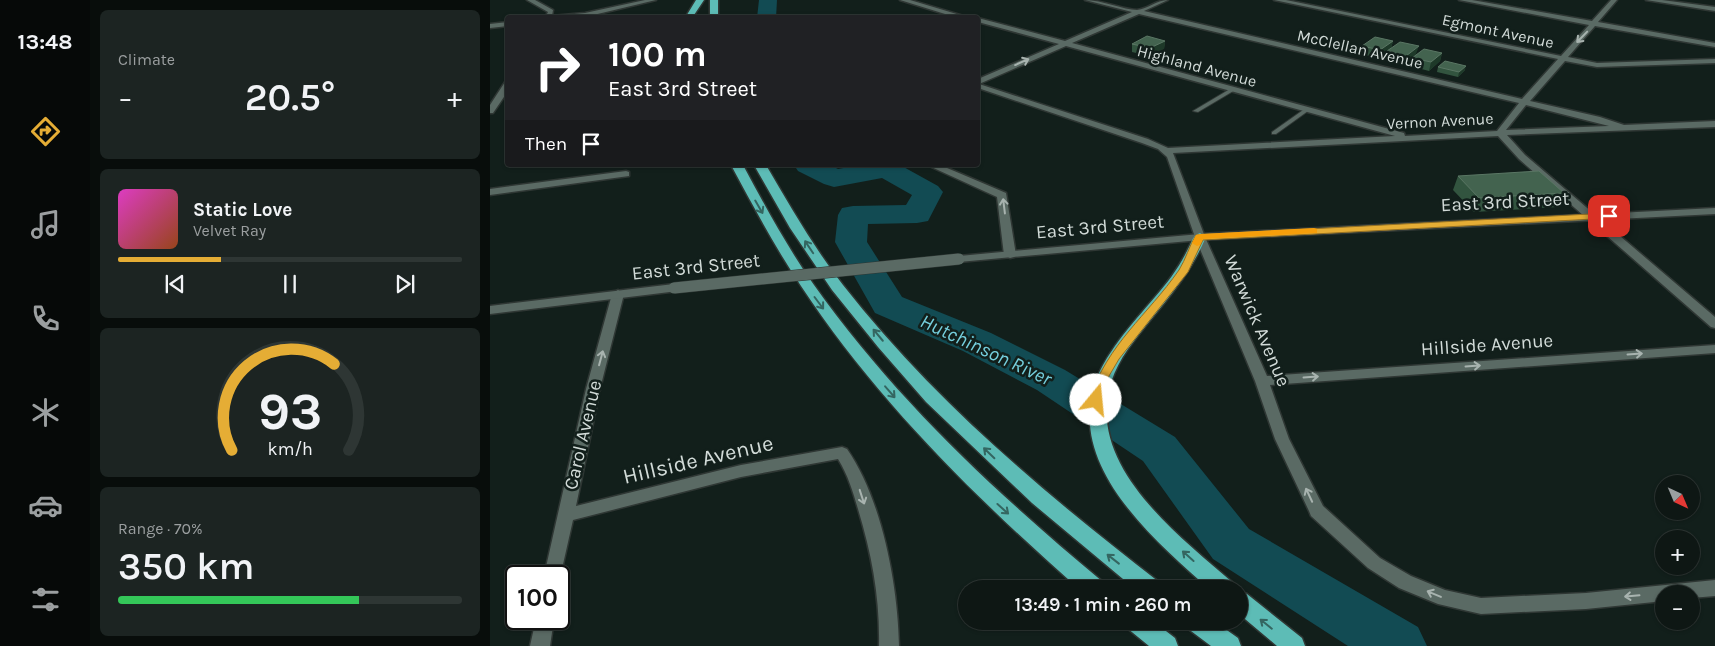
<!DOCTYPE html>
<meta charset="utf-8">
<style>
:root{--surface:#0e1714;--page:#1c2422;--text:#f1f3f6;--muted:#9b9fa0;--line:#2e3634;--accent:#e5ad35}
body{margin:0;font-family:Karla,sans-serif;background:var(--page);color:var(--text);height:100vh;display:flex;flex-direction:column;font-size:19px;white-space:nowrap}
*{box-sizing:border-box;margin:0}
p{font-size:16px;color:var(--muted)}
.icon{flex:none;width:28px;height:28px;fill:none;stroke:currentColor;stroke-width:2;stroke-linecap:round;stroke-linejoin:round}
.map{position:relative;flex:1;overflow:hidden}
.drawer{display:flex;flex-direction:column;gap:10px;padding:10px;background:#080d0b;width:400px}
.drawer>*{flex:none}
.hud{position:absolute;left:15px;top:15px;width:475px;height:152px;border-radius:5px;box-shadow:0 1px 4px #0004,0 0 0 1px var(--line);background:#202124;color:#fff;overflow:hidden}
.needle{width:32px;rotate:136deg}
.controls{position:absolute;left:1165px;top:475px;display:grid;gap:10px}
.controls a{display:grid;place-items:center;width:45px;height:45px;border-radius:50%;background:var(--surface);box-shadow:0 1px 4px #0004,0 0 0 1px var(--line);font-size:25px}
.speed{position:absolute;left:15px;top:565px;display:flex;gap:10px;font-size:25px;font-weight:700;text-align:center}
.speed>*{display:grid;place-content:center;width:65px;height:65px;border-radius:50%;background:var(--surface);box-shadow:0 1px 4px #0004,0 0 0 1px var(--line);line-height:1}
.speed .limit{border:2px solid #111;border-radius:8px;background:#fff;color:#111}
.pin{position:absolute;display:grid;place-items:center;width:42px;height:42px;color:#fff;margin:-21px;border-radius:10px;box-shadow:0 2px 8px #0006}
.me{position:absolute;width:55px;margin:-28px;rotate:17deg;stroke-linejoin:round;filter:drop-shadow(0 0 4px #0008)}
.turn{display:flex;align-items:center;gap:18px;height:105px;padding:0 20px;font-size:22px}
.turn .icon{width:65px;height:65px;stroke-width:2.5}
.turn b{display:block;font-size:35px;line-height:42px}
.then{display:flex;align-items:center;height:48px;padding:0 20px;background:#0003;gap:10px;font-size:19px}
.big{font-size:38px;font-weight:600;line-height:1.1}
.drawer .tile{flex:1;display:flex;flex-direction:column;justify-content:center;gap:8px;min-width:0;padding:0 18px;border-radius:8px;background:var(--page)}
.drawer .dial{align-items:center;gap:0}
.dial svg{height:130px;overflow:visible;fill:none;stroke:var(--line);stroke-width:7;stroke-linecap:round;text-anchor:middle}
.dial text{fill:var(--text);stroke:none}
.song{display:flex;align-items:center;gap:15px}
.cover{width:60px;height:60px;border-radius:8px;background:linear-gradient(135deg,hsl(310 70% 55%),hsl(20 70% 35%))}
.played{height:5px;border-radius:2px;background:linear-gradient(90deg,var(--accent) 30%,var(--line) 30%)}
.keys{display:flex;justify-content:space-around;direction:ltr}
.heat{display:flex;justify-content:space-between;align-items:center;font-size:28px;direction:ltr}
.charge{height:8px;border-radius:4px;background:linear-gradient(90deg,#34c759 70%,var(--line) 0)}
.trip{position:absolute;left:468px;top:580px;width:290px;height:50px;border-radius:25px;background:var(--surface);box-shadow:0 1px 4px #0004,0 0 0 1px var(--line);font-weight:600;line-height:50px;text-align:center}
main{display:flex;flex:1;min-height:0}
.tab-bar{display:flex;flex-direction:column;width:90px;justify-content:space-around;align-items:center;background:#060908;color:var(--muted)}
.tab-bar .icon{width:35px;height:35px}
.tab-bar .selected{color:var(--accent)}
.tab-bar b{font-size:22px;color:var(--text)}
.map>svg:first-child{display:block}
</style>
<main>
<nav class="tab-bar">
<b>13:48</b>
<svg class="icon selected" aria-label="directions" viewBox="0 0 24 24"><path d="M12 3l9 9-9 9-9-9zM9 14v-3h6M13 9l2 2-2 2"/></svg>
<svg class="icon" aria-label="music" viewBox="0 0 24 24"><path d="M9 18V5l10-2v13"/><circle cx="6" cy="18" r="3"/><circle cx="16" cy="16" r="3"/></svg>
<svg class="icon" aria-label="phone" viewBox="0 0 24 24"><path d="M5 4h4l2 5-3 2q2 4 5 5l2-3 5 2v4C11 20 4 13 5 4z"/></svg>
<svg class="icon" aria-label="climate" viewBox="0 0 24 24"><path d="M12 3v18M4 7l16 10M4 17L20 7"/></svg>
<svg class="icon" aria-label="car" viewBox="0 0 24 24"><path d="M5 17H2v-5l4-1 3-4h7l3 4 3 1v5h-3M9 17h6M6 11h13"/><circle cx="7" cy="17" r="2"/><circle cx="17" cy="17" r="2"/></svg>
<svg class="icon" aria-label="filters" viewBox="0 0 24 24"><path d="M4 7h16M4 17h16"/><circle cx="9" cy="7" r="2"/><circle cx="15" cy="17" r="2"/></svg>
</nav>
<section class="drawer">
<div class="tile"><p>Climate</p>
<div class="heat"><a>−</a><b class="big">20.5°</b><a>+</a></div>
</div>
<div class="tile">
<div class="song"><i class="cover"></i><div><b>Static Love</b><p>Velvet Ray</p></div></div>
<div class="played"></div>
<div class="keys"><svg class="icon" aria-label="previous" viewBox="0 0 24 24"><path d="M18 5L8 12l10 7zM5 5v14"/></svg><svg class="icon" aria-label="pause" viewBox="0 0 24 24"><path d="M8 5v14M16 5v14"/></svg><svg class="icon" aria-label="next" viewBox="0 0 24 24"><path d="M6 5l10 7-10 7zM19 5v14"/></svg></div>
</div>
<div class="tile dial"><svg viewBox="0 0 100 80">
<path d="M14 69A42 42 0 1 1 86 69"/>
<path d="M14 69A42 42 0 0 1 77 16" stroke="#e5ad35"/>
<text x="50" y="56" font-size="32" font-weight="700">93</text>
<text x="50" y="72" font-size="11">km/h</text>
</svg></div>
<div class="tile"><p>Range · 70%</p><b class="big">350 km</b><div class="charge"></div></div>
</section>
<div class="map">
<svg width="1225" height="646" viewBox="0 0 1225 646">
<rect width="100%" height="100%" fill="#121f1b"/>
<g fill="none" stroke-linecap="round" stroke-linejoin="round">
<path fill="#124b53" fill-rule="evenodd" d="M269,0H287L286,18H267Z
M304,165H340L348,169L370,165H410L448,186L453,192L438,221L427,223L378,224L377,242L412,297L501,333L575,370L685,437L759,529L928,627L937,646H858L723,559L653,461L547,390L473,351L385,313L345,242L348,215L352,208L363,206L416,205L422,195L392,178L344,187L334,184L308,171Z"/>
<defs>
<path id="service" d="M740,89L745,90L708,112L703,111Z
M816,108L819,110L818,111L786,134H782V132Z"/>
<path id="minor" d="M410,0H420L480,18H468Z
M595,0C612,0 634,10 647,10C658,9 666,0 678,0L654,11L1032,99L1068,59L784,0H796L1071,56L1099,25L969,0H982L1102,21L1121,0H1127L1108,22L1225,43V47L1105,26L1078,57L1107,63L1225,59V63L1107,67L1075,61L1040,101L1110,117L1134,125L1225,121V127L1017,135L1035,155L1225,317V328L1221,327L1029,159L1008,136L683,153L715,237L777,376L1225,345V353L780,385L799,439L833,506L890,558L921,576L955,590L991,598L1096,593L1225,580V596L1201,598V594H1174V601L1096,609L991,614L948,604L909,588L878,568L821,516L819,511L785,439L765,381L705,237L677,157L668,149L652,143L488,88V79L569,44L488,22V18L575,41L642,12ZM649,14L1029,103L1007,131L915,136L914,133L582,43ZM576,46L905,136L678,148L658,139L489,84ZM1036,105L1119,126L1016,130Z
M1156,0H1172L1225,7V11Z
M437,165H450L516,193L526,255L524,257L520,258L514,255L507,197Z
M136,171L139,172V176L0,195V189Z
M128,290L134,294L110,389L86,506L251,465L352,447L357,449C392,499 408,586 409,646H389C390,598 382,555 368,509C363,492 358,475 348,459L251,477L83,520L69,582V576H54L96,389L122,294Z
M46,619H64L60,646H40Z"/>
<path id="tertiary" d="M37,0H45L63,10L62,16L95,13L155,0H166L95,17L55,18L58,12Z
M18,22V26L0,28V24Z
M15,82H18V91L3,113H0V105Z
M1225,208V214L710,240L469,262L463,259L469,256L710,234Z
M184,284L188,285L190,288L188,291L0,314V306Z"/>
<path id="motorway" d="M206,0H214L202,18H195Z
M220,0H228V18H220Z
M241,165H253C275,206 297,247 324,285C405,399 506,493 613,582L616,589H589C486,498 387,401 311,286C285,247 263,206 241,165Z
M264,165H276C300,206 324,248 353,285C443,400 554,493 669,582L672,589H645L542,503L436,402L388,347L342,290L300,228Z
M710,233L716,237C697,282 666,310 638,349C571,445 676,525 742,582L745,589H719C670,545 594,481 600,409C600,403 600,396 602,390C614,354 641,325 665,297C679,281 690,266 699,247C702,241 703,235 710,233Z
M749,591L757,594L812,638L815,646H787L749,614Z
M634,621H663L685,638L688,646H659L637,628Z
M694,621H724L748,638L751,646H721L697,628Z"/>
</defs>
<use href="#service" stroke="#2f3734" stroke-width="2"/>
<use href="#minor" stroke="#2f3734" stroke-width="3"/>
<use href="#tertiary" stroke="#2f3734" stroke-width="3"/>
<use href="#motorway" stroke="#2f3734" stroke-width="3"/>
<use href="#service" fill="#5a6a64" fill-rule="evenodd"/>
<use href="#minor" fill="#5a6a64" fill-rule="evenodd"/>
<use href="#tertiary" fill="#5a6a64" fill-rule="evenodd"/>
<use href="#motorway" fill="#5dbcb6" fill-rule="evenodd"/>
<defs>
<path id="tertiary-bridge" d="M184,288L469,259"/>
</defs>
<use href="#tertiary-bridge" stroke="#2f3734" stroke-width="12" stroke-linecap="butt"/>
<use href="#tertiary-bridge" stroke="#5a6a64" stroke-width="11"/>
</g>
<path fill="#32543f" d="M675,41L674,49L659,56L642,52V44Z
M903,41L901,48L926,54L914,64L895,59L897,52L888,58L870,54L872,46Z
M952,53L950,61L939,71L920,66L922,58Z
M948,67L975,70L968,77L947,72Z
M968,176L1074,193L1068,207L984,212L963,190Z"/>
<path fill="#1e3929" d="M675,41L674,49L659,56L660,48Z
M903,41L901,49L888,58L890,50Z
M929,46L926,54L914,64L916,56Z
M952,53L950,61L939,71L941,62Z
M976,66L975,70L968,77L969,72Z"/>
<path fill="#43634f" stroke="#5a7664" d="M657,36L675,41L660,48L642,44Z
M885,37L903,41L890,50L872,46Z
M910,42L929,46L916,56L897,51Z
M934,49L952,53L941,62L922,58Z
M955,61L976,66L969,72L948,67Z
M1049,171L1074,193L989,198L968,176Z"/>
<defs><path id="oneway-shaft" d="M-6 0H5M1.5-3L5.5 0L1.5 3" fill="none" stroke-width="1.6" stroke-linecap="round" stroke-linejoin="round" transform="scale(1.25)"/></defs>
<g stroke="#a8b3af">
<use href="#oneway-shaft" transform="translate(1092 37) rotate(134)"/>
<use href="#oneway-shaft" transform="translate(532 62) rotate(-24)"/>
<use href="#oneway-shaft" transform="translate(514 206) rotate(-97)"/>
<use href="#oneway-shaft" transform="translate(1145 354) rotate(-4)"/>
<use href="#oneway-shaft" transform="translate(111 358) rotate(-75)"/>
<use href="#oneway-shaft" transform="translate(983 366) rotate(-4)"/>
<use href="#oneway-shaft" transform="translate(821 377) rotate(-4)"/>
<use href="#oneway-shaft" transform="translate(819 495) rotate(-115)"/>
<use href="#oneway-shaft" transform="translate(372 497) rotate(72)"/>
<use href="#oneway-shaft" transform="translate(944 594) rotate(-157)"/>
<use href="#oneway-shaft" transform="translate(1142 596) rotate(175)"/>
</g>
<g stroke="#346661">
<use href="#oneway-shaft" transform="translate(269 207) rotate(60)"/>
<use href="#oneway-shaft" transform="translate(319 247) rotate(-124)"/>
<use href="#oneway-shaft" transform="translate(329 303) rotate(53)"/>
<use href="#oneway-shaft" transform="translate(388 335) rotate(-130)"/>
<use href="#oneway-shaft" transform="translate(400 392) rotate(49)"/>
<use href="#oneway-shaft" transform="translate(499 453) rotate(-136)"/>
<use href="#oneway-shaft" transform="translate(513 509) rotate(42)"/>
<use href="#oneway-shaft" transform="translate(698 556) rotate(-138)"/>
<use href="#oneway-shaft" transform="translate(623 559) rotate(-142)"/>
<use href="#oneway-shaft" transform="translate(776 624) rotate(-141)"/>
</g>
<path fill="#e5ad35" stroke="#957022" d="M1119,213L1123,216L1122,218L713,240L698,272L629,359L619,376L610,403H601L599,400C618,343 657,316 689,270C696,259 699,246 706,235Z"/>
<path fill="#f59e0b" d="M824,228L827,229V233L713,239L710,245L707,246L702,243L706,235L710,234Z"/>
<g text-anchor="middle" dominant-baseline="central" stroke-width="5" stroke-linejoin="round" paint-order="stroke">
<g font-size="16" fill="#d2dbd8" stroke="#121f1b">
<text transform="translate(1008 31) rotate(12)">Egmont Avenue</text>
<text transform="translate(870 49) rotate(13)">McClellan Avenue</text>
<text transform="translate(707 66) rotate(15)">Highland Avenue</text>
<text transform="translate(950 121) rotate(-3)">Vernon Avenue</text>
</g>
<g font-size="19" fill="#d2dbd8" stroke="#121f1b">
<text transform="translate(1015 202) rotate(-3)">East 3rd Street</text>
<text transform="translate(610 227) rotate(-5)">East 3rd Street</text>
<text transform="translate(206 267) rotate(-6)">East 3rd Street</text>
<text transform="translate(767 321) rotate(67)">Warwick Avenue</text>
<text transform="translate(997 345) rotate(-4)">Hillside Avenue</text>
<text transform="translate(93 435) rotate(-77)">Carol Avenue</text>
</g>
<g font-size="20" font-style="italic" fill="#75cfdd" stroke="#121f1b">
<text transform="translate(496 350) rotate(25)">Hutchinson River</text>
</g>
<g font-size="22" fill="#d2dbd8" stroke="#121f1b">
<text transform="translate(208 460) rotate(-13)">Hillside Avenue</text>
</g>
</g>
</svg>
<div class="controls">
<a><svg class="needle" viewBox="-14 -14 28 28"><path d="M0-13l5 13h-10z" fill="#e53935"/><path d="M0 13l5-13h-10z" fill="#9b9fa0"/></svg></a>
<a>+</a>
<a>−</a>
</div>
<div class="speed"><div class="limit">100</div></div>
<div class="pin" style="left:1119px;top:216px;background:#d93025"><svg class="icon" aria-label="arrive" viewBox="0 0 24 24"><path d="M6 21V4h12l-3 4 3 4H6"/></svg></div>
<svg class="me" style="left:606px;top:400px" viewBox="-20 -20 40 40"><circle r="19" fill="#fff"/><path d="M0-13L10 11 0 6-10 11z" fill="#e5ad35"/></svg>
<div class="trip">13:49 · 1 min · 260 m</div>
<div class="hud">
<div class="turn"><svg class="icon" aria-label="right" viewBox="0 0 24 24"><path d="M7 20v-9h11M14 6l5 5-5 5"/></svg><div><b>100 m</b>East 3rd Street</div></div>
<div class="then">Then<svg class="icon" aria-label="arrive" viewBox="0 0 24 24"><path d="M6 21V4h12l-3 4 3 4H6"/></svg></div>
</div>
</div>
</main>
